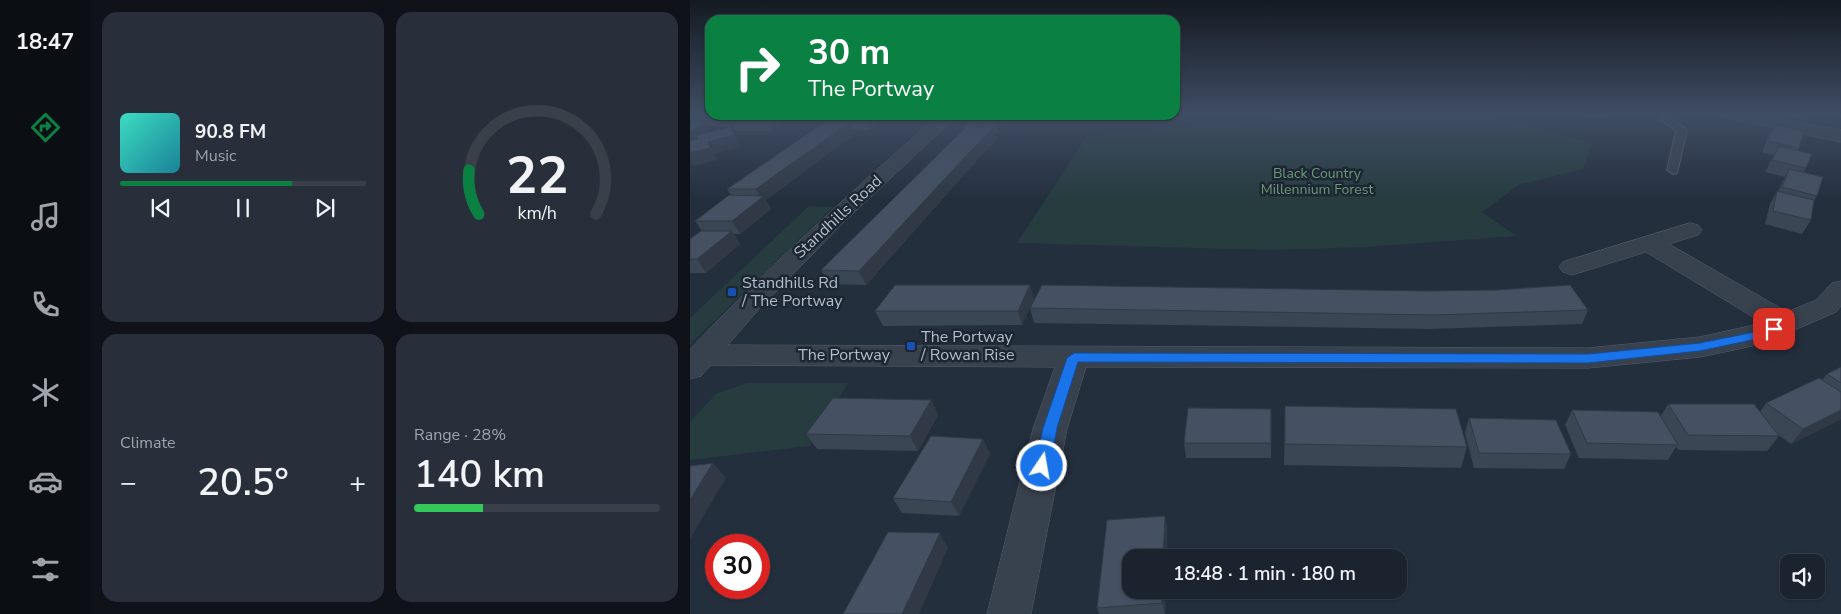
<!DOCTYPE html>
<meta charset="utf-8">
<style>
:root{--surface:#1b232e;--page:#282f3a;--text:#f1f3f6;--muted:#a0a4aa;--line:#39404a;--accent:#0b8043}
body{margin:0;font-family:"Nunito Sans",sans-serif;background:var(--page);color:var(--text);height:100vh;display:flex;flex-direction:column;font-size:19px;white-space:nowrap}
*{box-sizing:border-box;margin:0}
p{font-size:16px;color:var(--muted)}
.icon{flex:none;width:28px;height:28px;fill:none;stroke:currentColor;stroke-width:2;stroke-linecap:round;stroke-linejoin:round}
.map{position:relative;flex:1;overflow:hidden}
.sheet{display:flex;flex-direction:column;gap:12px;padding:12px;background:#0f1319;width:600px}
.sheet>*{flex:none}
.banner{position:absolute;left:15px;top:15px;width:475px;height:105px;border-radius:15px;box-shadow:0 1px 4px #0004,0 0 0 1px var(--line);background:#0b8043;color:#fff;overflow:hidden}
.tools{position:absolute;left:1090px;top:554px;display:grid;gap:10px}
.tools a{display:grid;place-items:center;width:45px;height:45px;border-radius:10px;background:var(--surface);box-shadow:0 1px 4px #0004,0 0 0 1px var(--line);font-size:25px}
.speed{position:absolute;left:15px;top:534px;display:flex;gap:10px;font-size:25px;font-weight:700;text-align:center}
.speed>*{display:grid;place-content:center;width:65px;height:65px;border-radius:50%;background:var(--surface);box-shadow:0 1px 4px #0004,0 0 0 1px var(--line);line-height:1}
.speed .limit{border:8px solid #d22;background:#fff;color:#111}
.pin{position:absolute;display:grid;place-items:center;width:42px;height:42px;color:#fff;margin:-21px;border-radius:10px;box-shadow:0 2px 8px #0006}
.me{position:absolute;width:55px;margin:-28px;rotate:12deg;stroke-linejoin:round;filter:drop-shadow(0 0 4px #0008)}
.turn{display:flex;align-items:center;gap:18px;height:105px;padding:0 20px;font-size:22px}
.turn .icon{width:65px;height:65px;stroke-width:2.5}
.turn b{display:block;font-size:35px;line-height:42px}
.big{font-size:38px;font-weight:600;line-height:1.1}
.sheet .widget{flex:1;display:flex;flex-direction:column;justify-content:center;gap:8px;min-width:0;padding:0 18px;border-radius:15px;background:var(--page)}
.sheet .dial{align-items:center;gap:0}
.dial svg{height:130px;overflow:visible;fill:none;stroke:var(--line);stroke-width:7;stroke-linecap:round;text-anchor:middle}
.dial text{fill:var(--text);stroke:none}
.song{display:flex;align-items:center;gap:15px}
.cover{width:60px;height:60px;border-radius:8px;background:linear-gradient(135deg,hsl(170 70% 55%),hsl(190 70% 35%))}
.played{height:5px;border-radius:2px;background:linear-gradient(90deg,var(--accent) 70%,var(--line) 70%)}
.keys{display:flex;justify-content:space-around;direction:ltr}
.heat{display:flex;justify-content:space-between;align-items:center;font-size:28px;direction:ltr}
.charge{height:8px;border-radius:4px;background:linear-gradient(90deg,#34c759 28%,var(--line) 0)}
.sheet .tiles{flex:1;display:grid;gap:12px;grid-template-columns:repeat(2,1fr)}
.trip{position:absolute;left:432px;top:549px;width:285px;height:50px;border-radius:15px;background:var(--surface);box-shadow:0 1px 4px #0004,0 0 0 1px var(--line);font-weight:600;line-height:50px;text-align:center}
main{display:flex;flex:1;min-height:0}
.dock{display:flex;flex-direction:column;width:90px;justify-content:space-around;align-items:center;background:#0b0e12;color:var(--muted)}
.dock .icon{width:35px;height:35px}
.dock .active{color:var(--accent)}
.dock b{font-size:22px;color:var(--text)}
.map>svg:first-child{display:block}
</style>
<main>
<nav class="dock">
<b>18:47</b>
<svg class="icon active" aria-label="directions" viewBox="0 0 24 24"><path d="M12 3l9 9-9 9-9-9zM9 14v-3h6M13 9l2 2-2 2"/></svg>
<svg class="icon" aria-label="music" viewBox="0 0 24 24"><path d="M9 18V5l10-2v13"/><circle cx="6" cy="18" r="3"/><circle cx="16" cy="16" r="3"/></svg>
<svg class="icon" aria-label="phone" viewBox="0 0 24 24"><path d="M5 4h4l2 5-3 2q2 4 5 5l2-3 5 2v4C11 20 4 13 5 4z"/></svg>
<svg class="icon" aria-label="climate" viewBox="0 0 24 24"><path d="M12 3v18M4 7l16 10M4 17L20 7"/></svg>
<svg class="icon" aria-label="car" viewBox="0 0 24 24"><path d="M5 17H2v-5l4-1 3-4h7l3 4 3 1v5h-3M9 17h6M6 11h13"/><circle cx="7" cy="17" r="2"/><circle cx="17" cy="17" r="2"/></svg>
<svg class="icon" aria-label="filters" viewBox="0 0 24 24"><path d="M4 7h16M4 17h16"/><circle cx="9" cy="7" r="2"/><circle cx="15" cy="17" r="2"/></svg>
</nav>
<section class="sheet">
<div class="tiles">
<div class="widget">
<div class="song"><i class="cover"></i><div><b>90.8 FM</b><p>Music</p></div></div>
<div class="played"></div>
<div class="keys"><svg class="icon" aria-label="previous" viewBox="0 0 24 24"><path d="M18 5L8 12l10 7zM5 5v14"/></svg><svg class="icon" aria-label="pause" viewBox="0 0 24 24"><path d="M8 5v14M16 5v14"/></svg><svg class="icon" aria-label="next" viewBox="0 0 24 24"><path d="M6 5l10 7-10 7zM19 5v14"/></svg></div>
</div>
<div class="widget dial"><svg viewBox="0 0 100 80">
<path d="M14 69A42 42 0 1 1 86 69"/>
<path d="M14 69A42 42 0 0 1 8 42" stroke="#0b8043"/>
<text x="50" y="56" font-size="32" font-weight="700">22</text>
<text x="50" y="72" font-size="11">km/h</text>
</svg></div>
<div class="widget"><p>Climate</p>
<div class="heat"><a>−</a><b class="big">20.5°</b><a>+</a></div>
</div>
<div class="widget"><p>Range · 28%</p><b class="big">140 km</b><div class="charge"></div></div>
</div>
</section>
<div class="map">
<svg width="1151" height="614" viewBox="0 0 1151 614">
<rect width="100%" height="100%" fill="#242f3e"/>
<path fill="#263c3f" d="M623,114H790L902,143L893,169L829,185L792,212L826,236L677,247L578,250L327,243L397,136Z
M119,206L143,207L0,344V318Z
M57,383H158L119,446L0,460V422L26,394Z"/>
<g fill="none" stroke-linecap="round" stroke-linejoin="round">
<defs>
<path id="service" d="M970,114H980L979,116L997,130L987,173L983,174L977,170L986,131L970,119Z"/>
<path id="minor" d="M1030,114H1064L1151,130V142L1039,119L1033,118Z
M0,115H50L55,116L58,120L55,124L49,125H0Z
M1000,223L1008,225L1012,230L1008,235L979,244L1097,312L1126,300L1142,283L1151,281V306L1146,312L1072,344L1010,357L898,368L396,367L377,429L341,614H297L343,429L365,367L12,365L1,362V348L12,345L898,348L1010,337L1073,323L956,252L882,275L873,272L869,267L873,262Z"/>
<path id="tertiary" d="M249,115H268L155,221L69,309L11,376L0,379V349C79,266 163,190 249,115Z"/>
</defs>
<use href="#service" stroke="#565f6c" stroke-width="2"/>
<use href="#minor" stroke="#565f6c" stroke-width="1"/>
<use href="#tertiary" stroke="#565f6c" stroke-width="1"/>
<use href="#service" fill="#38414e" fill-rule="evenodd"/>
<use href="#minor" fill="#38414e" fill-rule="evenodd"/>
<use href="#tertiary" fill="#38414e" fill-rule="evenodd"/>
</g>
<path fill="#3b4654" d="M890,114H919L913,119Z
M1087,114H1121L1118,121L1087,115Z
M58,115H102L98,118H96L97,120L81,131H46L42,125Z
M150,115H201L180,130H163L165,134L76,200L81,209L50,234H44L50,244L16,273H0V239L12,231L5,221L41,195L37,189L147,122L146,118Z
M283,115H322L323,118L308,134L305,133L307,139L280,168L176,285L139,284L131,270L278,126L277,121Z
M1085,125L1109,148L1108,150L1116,168L1114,173L1127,196L1124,201L1121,220L1112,234L1075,224L1080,204L1087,191H1088L1095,177L1075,172L1084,155L1072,153L1078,136Z
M340,285L344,299L332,325L193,326L185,311Z
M340,308L898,310L892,324L740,329L344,323Z
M1151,367V419L1101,444L1087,434L1089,436L1077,451L989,450L986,447L978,460L889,458L875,425L882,410L971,416L978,404L1070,412L1076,403L1132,380L1137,374Z
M241,400L248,415L228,451L127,449L116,434Z
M595,406L777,447L771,468L594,465Z
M581,409V458H496L494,443Z
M779,418L881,454L874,469L784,468L775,433Z
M293,439L300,454L269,516L212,513L203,498Z
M475,516L477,530L475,614H409L407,608Z"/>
<path fill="#303945" d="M915,114H919L913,119Z
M93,115H95L97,120L81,131L77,125Z
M96,115H102L98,118Z
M181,115H201L180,130L175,119Z
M311,115H322L323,118L308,134L305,122Z
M16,122L22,134L0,144V131Z
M160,122L165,134L76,200L81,209L50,234L42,221L71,198L66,189Z
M304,127L307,139L280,168L176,285L169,271L276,156Z
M45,135L51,147L24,154L27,160L3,166L0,161V153L18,142Z
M42,231L50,244L16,273L7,259Z
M340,285L344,299L332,325L328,311Z
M241,400L248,415L228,451L220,436Z
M1151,410V419L1101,444L1113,429Z
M293,439L300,454L269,516L261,502Z
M23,463L36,478L0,539V500Z
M475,516L477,530L476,558H473Z
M250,533L258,548L229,614H212Z
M472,590H475V614L472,603Z"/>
<path fill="#455162" stroke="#303945" d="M58,115H93L77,125H42Z
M150,115H181L175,119L146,118Z
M283,115H311L305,122L277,121Z
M136,121L160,122L66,189H37Z
M0,122H16L0,131Z
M1085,125L1114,131L1109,148L1078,141Z
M277,126L304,127L276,156L169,271L131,270Z
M40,127L45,135L18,142L20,148L0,153V141L8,139L6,135Z
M1089,146L1122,154L1116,168L1082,160Z
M1099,169L1133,177L1127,196L1092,187Z
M1087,191L1124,200L1121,220L1083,211Z
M39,195L74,196L42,221H5Z
M11,231H42L7,259H0V239Z
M205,285H340L328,311H185Z
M352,285L736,291L806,290L880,285L898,310L743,315L340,308Z
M1151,367V383L1137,374Z
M1129,378L1151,392V410L1113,429L1076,403Z
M143,398L241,400L220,436L116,434Z
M978,404H1064L1089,436L998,435Z
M595,406L766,409L777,447L595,444Z
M498,408L581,409V443H494Z
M882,410L968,412L988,445L897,443Z
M779,418L866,420L881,454L789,453Z
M241,436L293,439L261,502L203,498Z
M23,463L0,500V466Z
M475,516L473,558H441V590H472V603L407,608L417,520Z
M198,532L250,533L212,614H153Z"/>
<linearGradient id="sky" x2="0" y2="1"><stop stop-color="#141a22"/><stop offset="0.57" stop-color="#3f4d63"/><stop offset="1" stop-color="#3f4d63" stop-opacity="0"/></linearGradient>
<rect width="1151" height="200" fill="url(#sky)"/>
<path fill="#1a73e8" stroke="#114b97" d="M1084,325L1088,326L1090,329L1076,337L1010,351L898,363L388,362L367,428L360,466L357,470L352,472L347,470L345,466L353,428L377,358L384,353L898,354L1010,343L1069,331Z"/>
<g fill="#1a4fb4" stroke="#1d2633" stroke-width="2">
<rect x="37" y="287" width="10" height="10" rx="2.5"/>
<rect x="216" y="341" width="10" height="10" rx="2.5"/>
</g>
<g text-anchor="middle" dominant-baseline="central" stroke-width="5" stroke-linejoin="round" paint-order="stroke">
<g font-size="14" fill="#6b9a76" stroke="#1d2633">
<text x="627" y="173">Black Country<tspan x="627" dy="16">Millennium Forest</tspan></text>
</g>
<g font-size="16" fill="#b4bcc9" stroke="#1d2633">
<text transform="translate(148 217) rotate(-43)">Standhills Road</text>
<text x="154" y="355">The Portway</text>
</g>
<g font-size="16" fill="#b4bcc9" stroke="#1d2633" text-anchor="start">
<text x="52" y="283">Standhills Rd<tspan x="52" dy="18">/ The Portway</tspan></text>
<text x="231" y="337">The Portway<tspan x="231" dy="18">/ Rowan Rise</tspan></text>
</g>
</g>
</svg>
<div class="tools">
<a><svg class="icon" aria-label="sound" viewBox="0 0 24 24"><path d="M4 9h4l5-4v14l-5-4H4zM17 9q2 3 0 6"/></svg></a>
</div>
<div class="speed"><div class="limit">30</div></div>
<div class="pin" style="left:1084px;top:329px;background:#d93025"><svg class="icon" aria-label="arrive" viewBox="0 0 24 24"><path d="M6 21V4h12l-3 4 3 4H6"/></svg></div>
<svg class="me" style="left:352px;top:466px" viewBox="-20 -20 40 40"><circle r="17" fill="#1a73e8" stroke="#fff" stroke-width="3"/><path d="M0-11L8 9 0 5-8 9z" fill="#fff"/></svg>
<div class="trip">18:48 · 1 min · 180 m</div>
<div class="banner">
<div class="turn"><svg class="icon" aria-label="right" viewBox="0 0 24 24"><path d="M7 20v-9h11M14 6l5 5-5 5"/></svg><div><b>30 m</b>The Portway</div></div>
</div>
</div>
</main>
